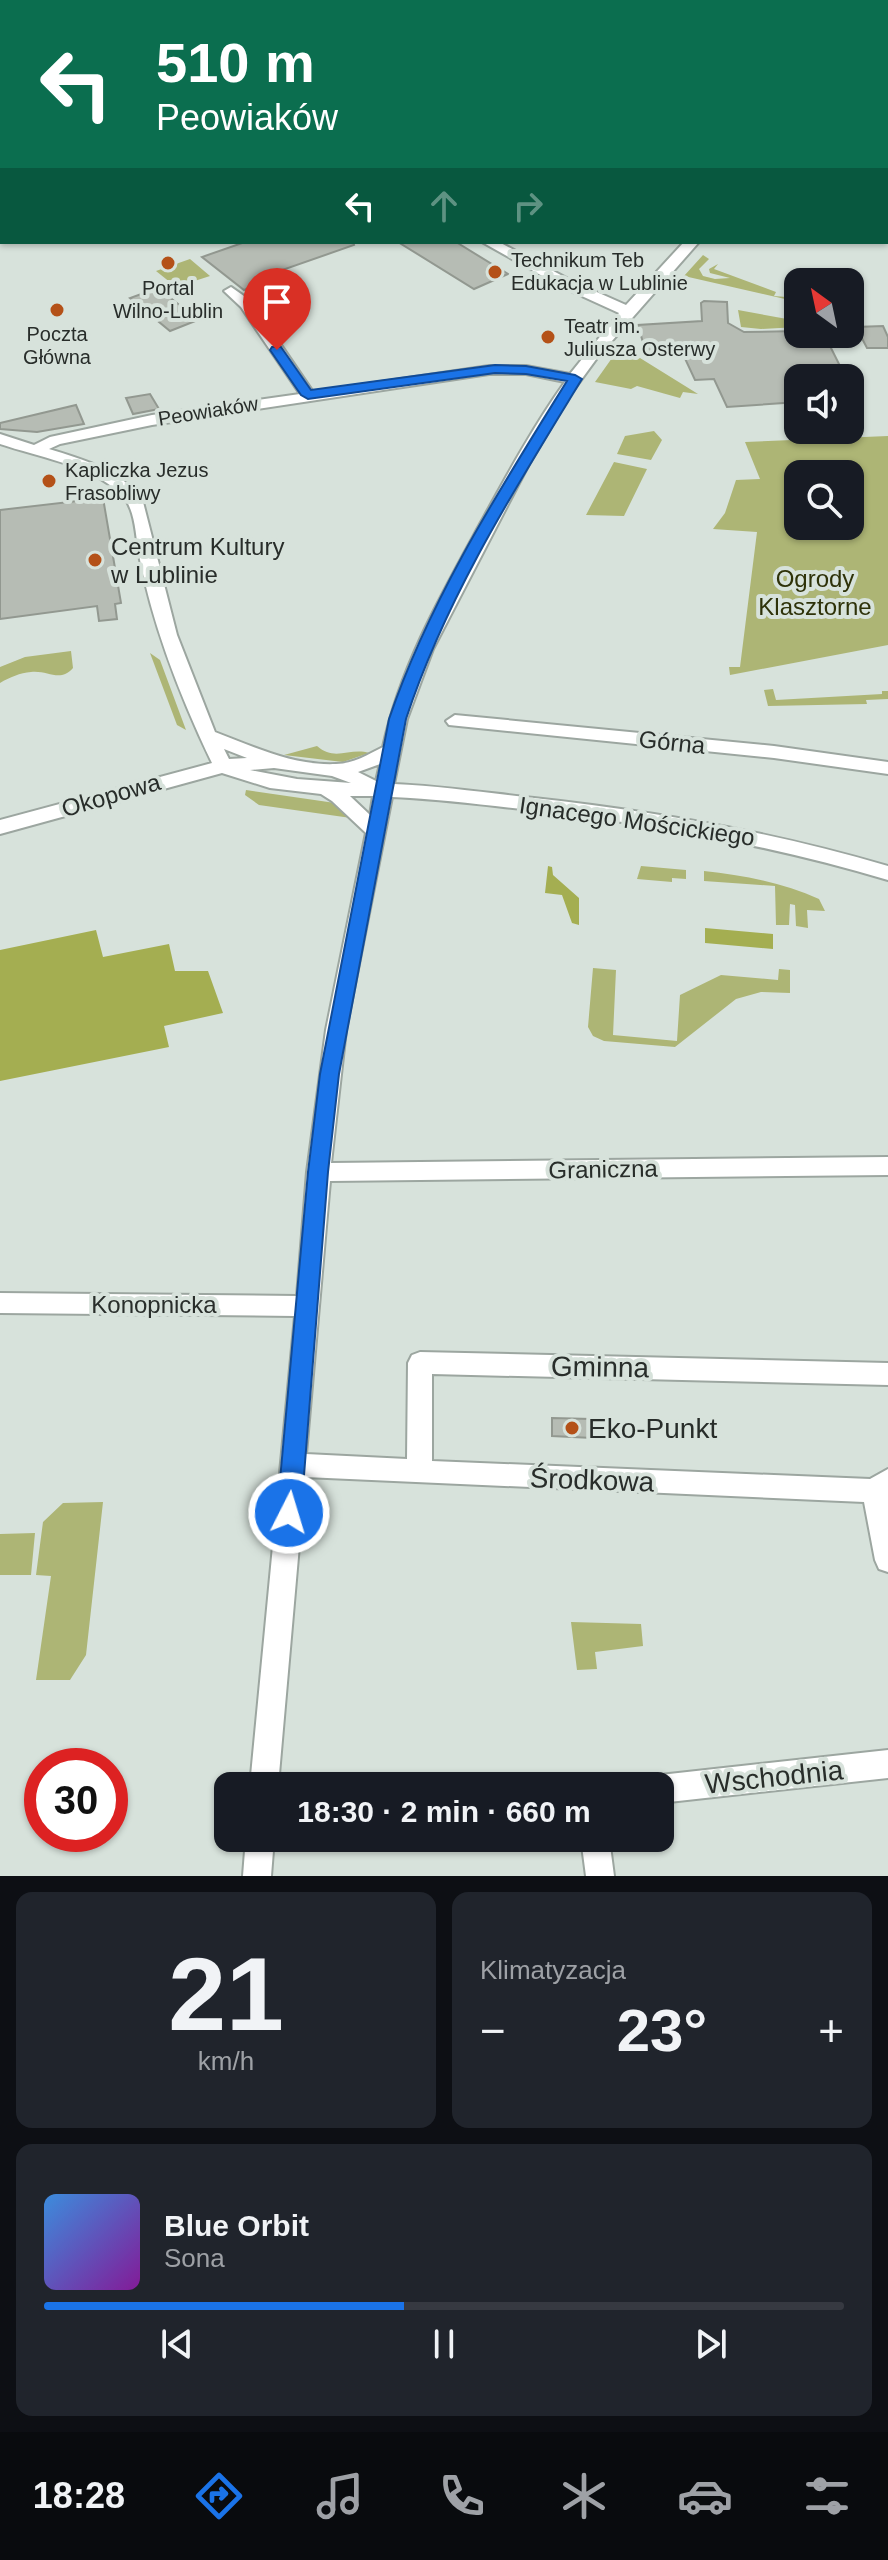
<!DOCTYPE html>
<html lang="pl">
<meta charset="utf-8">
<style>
:root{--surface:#171b24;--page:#20242c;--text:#f1f3f6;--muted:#9ea1a6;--line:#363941;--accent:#1a73e8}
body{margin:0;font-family:Arial,sans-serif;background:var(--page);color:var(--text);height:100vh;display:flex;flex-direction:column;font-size:30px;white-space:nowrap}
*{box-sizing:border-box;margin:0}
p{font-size:26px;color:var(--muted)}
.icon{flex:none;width:44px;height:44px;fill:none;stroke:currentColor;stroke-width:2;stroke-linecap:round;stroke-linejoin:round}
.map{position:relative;height:1876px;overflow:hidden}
.details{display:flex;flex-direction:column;gap:16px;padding:16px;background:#0d0f14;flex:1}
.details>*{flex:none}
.guide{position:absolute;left:0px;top:0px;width:888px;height:244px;box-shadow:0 2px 6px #0004;background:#0b6e4f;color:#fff;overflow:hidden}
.needle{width:52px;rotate:327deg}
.fabs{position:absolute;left:784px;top:268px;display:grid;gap:16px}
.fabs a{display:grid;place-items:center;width:80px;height:80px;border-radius:16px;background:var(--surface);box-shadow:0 2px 6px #0004;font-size:40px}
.speed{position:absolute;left:24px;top:1748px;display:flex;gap:16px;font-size:40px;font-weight:700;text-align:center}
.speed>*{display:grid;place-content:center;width:104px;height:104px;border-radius:50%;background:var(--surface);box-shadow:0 2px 6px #0004;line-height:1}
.speed .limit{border:12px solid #d22;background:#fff;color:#111}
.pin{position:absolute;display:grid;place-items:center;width:68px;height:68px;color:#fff;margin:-82px -34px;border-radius:50% 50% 50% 0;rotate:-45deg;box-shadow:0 0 8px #0007}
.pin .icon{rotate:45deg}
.me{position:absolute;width:88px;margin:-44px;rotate:5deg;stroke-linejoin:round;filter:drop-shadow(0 0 6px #0008)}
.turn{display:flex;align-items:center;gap:28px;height:168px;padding:0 24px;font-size:36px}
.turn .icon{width:104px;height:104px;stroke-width:2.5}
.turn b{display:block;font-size:56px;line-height:68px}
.lanes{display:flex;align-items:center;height:76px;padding:0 24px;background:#0003;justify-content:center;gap:40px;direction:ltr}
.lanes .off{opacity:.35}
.big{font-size:60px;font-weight:600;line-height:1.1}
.details .widget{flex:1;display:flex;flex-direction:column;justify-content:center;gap:12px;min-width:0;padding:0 28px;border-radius:16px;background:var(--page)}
.details .dial{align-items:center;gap:0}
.dial b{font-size:104px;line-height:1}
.song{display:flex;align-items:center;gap:24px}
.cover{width:96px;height:96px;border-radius:12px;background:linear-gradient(135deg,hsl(210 70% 55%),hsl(290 70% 35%))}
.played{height:8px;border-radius:4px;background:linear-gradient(90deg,var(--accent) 45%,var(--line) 45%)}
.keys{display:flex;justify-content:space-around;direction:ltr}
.heat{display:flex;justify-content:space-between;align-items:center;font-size:44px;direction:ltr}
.details .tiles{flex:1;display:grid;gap:16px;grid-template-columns:1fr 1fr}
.widget:last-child{grid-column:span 2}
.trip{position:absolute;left:214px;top:1772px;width:460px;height:80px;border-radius:16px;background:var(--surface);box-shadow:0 2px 6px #0004;font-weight:600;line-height:80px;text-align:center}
.menu{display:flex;height:128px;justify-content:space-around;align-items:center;background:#090b0e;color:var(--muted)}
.menu .icon{width:56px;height:56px}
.menu .selected{color:var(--accent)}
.menu b{font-size:36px;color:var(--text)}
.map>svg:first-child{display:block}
</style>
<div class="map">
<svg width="888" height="1876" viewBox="0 0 888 1876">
<rect width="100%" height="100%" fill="#d7e2db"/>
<path fill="#adb575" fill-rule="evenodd" d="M703,255L709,259L699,269L703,276L715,279L730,278L710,273L709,269L718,264L714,269L776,292L774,296L798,298V302L684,276Z
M190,259L210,276L176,287L156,271Z
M738,310L798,321V327L761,329L741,327Z
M612,358H640L698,394L683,392L680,398L637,386L631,389L595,382Z
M654,431L662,440L651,460L617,454L625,436Z
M888,436V645L730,675L729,667H740L757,532L713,529L725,513L736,480L760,479L745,442ZM798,474H850V526H798Z
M614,462L647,469L624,516L586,515Z
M71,651L73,668C60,683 48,670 31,672C20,673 10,677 0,683V667L25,657Z
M150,653L160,660L186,730L177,725Z
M773,689L776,700L882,694V691H888V699L866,700L867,704L768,706L764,690Z
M317,746C335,762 350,747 369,753L343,762L284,755Z
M246,790L335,803L351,818L259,805L245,795Z
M641,866L686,870V879L672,878V882L637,879Z
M704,871C743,875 784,883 819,899L825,911L807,910L808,928L796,926L795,905L790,904L789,925H776L775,886L704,881Z
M593,968L616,970L613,1035L677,1041L680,995L721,975L778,980L779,969L790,970V993L761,992L736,999L675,1047L604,1041L593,1036L588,1027Z
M103,1502L86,1655L70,1680H36L51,1576L36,1575L43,1522L63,1503Z
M35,1533L31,1575H0V1534Z
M571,1622L641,1624L643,1646L595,1652L597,1669L577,1670Z"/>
<path fill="#a4ae51" d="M548,866L552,867L553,875L579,898V925L572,923L562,895L545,893Z
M705,928L773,934V949L705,943Z
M96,930L103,957L169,944L175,971H208L223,1013L164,1026L169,1047L0,1081V950Z"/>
<path fill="#b6bcb4" stroke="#929890" stroke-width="2" d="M245,242H353L354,245L262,277L267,281L244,290L202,257Z
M398,242H456L508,274L474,289Z
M158,288L198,320L170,331L130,298Z
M704,301L727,302L728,323L744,332L798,331V334H824L846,378H798V402L727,407L714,379L695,380L682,352L654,355L652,352L646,353L638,325L702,321L701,303Z
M883,326L888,337V348H867L856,327Z
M150,394L159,409L133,414L126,398Z
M76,405L84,424L37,432L0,429V423Z
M103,498L121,603L115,604L117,619L99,621L97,606L0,619V510Z
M552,1418L591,1419L592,1438L552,1436Z"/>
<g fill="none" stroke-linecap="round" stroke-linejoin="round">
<defs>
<path id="street" d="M1,0H13L14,2H2Z
M308,0H320V2H308Z
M432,0H444L445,2H433Z
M670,0H682L684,2H672Z
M804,0H817L819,2H806Z
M886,39H888V46H886Z
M0,109H2V117H0Z
M886,140L888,141V149L886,148Z
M886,184L888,185V194L886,193Z
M482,242H499L572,281L626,305L684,242H699L597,358L570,395L528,466L433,649L407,719L394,784C441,786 488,793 534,798C654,811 772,832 888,866V880C771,845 652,824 531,810C485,805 438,799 392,797L346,1030L331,1163L888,1157V1175L330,1181L306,1454L407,1459L408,1363L412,1355L420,1352L888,1363V1385L432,1374V1461L870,1479L888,1469V1572L879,1569L875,1560L864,1502L305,1477L278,1786H250L295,1316L0,1313V1293L297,1296L307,1172L326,1030L366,833L332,801L321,794L270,788L222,773L0,834V820L212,763C180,696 153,627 139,555C135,533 136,507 119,492C87,464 38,457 0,444V434L34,445L50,437L152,415L300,394L241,307L224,291L231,287L251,301L313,392L489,366H526L570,374L619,313L562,287ZM489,374H526L565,382C533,427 507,475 480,524C441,595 400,667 383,747C369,754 353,764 336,764C294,766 254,747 215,732L177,635L143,502C123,470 84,460 49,449L60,444L152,425ZM224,749L247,758L229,759ZM380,764L376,781L358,772ZM274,768L332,776L351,783L297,779L250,770ZM350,796H373L370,815Z
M455,715L774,746L888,762V774L774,758L449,725L446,721Z
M888,1750V1778L660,1803V1786H647L650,1779L660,1775Z
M246,1838H274L271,1876H243Z
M581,1838H609L614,1876H586Z"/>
</defs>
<use href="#street" stroke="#9ca6a0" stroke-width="4"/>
<use href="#street" fill="#fff" fill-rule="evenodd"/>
</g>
<path fill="#1a73e8" stroke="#114b97" stroke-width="2" d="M272,347H281L311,390L495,365L526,366L575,375L582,379C516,487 446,597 406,719L339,1074L328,1172L301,1513L297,1521L289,1524L281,1521L277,1513L308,1172L320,1074L389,719C430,598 500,489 567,381L526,374L495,373L308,399L301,395L270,350Z"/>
<g fill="#b45118" stroke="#d7e2db" stroke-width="3">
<circle cx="168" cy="263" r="8"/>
<circle cx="495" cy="272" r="8"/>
<circle cx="57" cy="310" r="8"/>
<circle cx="548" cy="337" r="8"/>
<circle cx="49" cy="481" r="8"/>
<circle cx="95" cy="560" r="8"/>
<circle cx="572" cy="1428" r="8"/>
</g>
<g text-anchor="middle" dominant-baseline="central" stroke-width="8" stroke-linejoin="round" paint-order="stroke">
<g font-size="20" fill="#282d2a" stroke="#d7e2db" text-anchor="start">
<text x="511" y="260">Technikum Teb<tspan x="511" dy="23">Edukacja w Lublinie</tspan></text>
<text x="168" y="288" text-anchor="middle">Portal<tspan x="168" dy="23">Wilno-Lublin</tspan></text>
<text x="564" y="326">Teatr im.<tspan x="564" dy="23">Juliusza Osterwy</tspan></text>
<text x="57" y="334" text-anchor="middle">Poczta<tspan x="57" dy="23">Główna</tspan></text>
<text x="65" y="470">Kapliczka Jezus<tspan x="65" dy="23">Frasobliwy</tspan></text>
</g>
<g font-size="20" fill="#282d2a" stroke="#d7e2db">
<text transform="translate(208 411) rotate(-9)">Peowiaków</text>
</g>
<g font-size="24" fill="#282d2a" stroke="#d7e2db" text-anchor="start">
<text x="111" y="546">Centrum Kultury<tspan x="111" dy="28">w Lublinie</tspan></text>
</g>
<g font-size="24" fill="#2e3209" stroke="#d7e2db">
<text x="815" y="578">Ogrody<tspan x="815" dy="28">Klasztorne</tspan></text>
</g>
<g font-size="24" fill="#282d2a" stroke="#d7e2db">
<text transform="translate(672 742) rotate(6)">Górna</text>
<text transform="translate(111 795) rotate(-16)">Okopowa</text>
<text transform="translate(637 821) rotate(8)">Ignacego Mościckiego</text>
<text transform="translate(603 1169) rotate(-1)">Graniczna</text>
<text x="154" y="1304">Konopnicka</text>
</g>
<g font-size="28" fill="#282d2a" stroke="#d7e2db">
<text transform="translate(600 1367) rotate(1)">Gminna</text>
<text transform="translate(592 1480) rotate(2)">Środkowa</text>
<text transform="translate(774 1777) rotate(-6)">Wschodnia</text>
</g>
<g font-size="28" fill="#282d2a" stroke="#d7e2db" text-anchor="start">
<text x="588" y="1428">Eko-Punkt</text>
</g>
</g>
</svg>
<div class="fabs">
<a><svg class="needle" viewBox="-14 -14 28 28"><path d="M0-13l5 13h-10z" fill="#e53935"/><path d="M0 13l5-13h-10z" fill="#9ea1a6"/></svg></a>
<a><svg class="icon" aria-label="sound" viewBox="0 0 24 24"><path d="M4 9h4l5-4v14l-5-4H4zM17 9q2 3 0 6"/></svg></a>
<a><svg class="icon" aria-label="search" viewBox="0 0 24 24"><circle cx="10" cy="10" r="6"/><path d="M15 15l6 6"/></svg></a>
</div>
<div class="speed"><div class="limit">30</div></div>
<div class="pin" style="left:277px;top:350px;background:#d93025"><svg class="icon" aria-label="arrive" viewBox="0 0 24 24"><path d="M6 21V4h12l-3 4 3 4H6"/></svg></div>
<svg class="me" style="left:289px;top:1513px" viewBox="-20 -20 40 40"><circle r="17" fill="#1a73e8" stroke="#fff" stroke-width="3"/><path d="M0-11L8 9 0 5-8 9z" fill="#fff"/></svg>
<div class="trip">18:30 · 2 min · 660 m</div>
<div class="guide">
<div class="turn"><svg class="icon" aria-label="left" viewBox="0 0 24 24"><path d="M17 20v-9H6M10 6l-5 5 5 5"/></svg><div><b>510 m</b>Peowiaków</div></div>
<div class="lanes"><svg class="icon" aria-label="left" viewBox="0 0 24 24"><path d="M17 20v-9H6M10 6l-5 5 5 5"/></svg><svg class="icon off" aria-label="ahead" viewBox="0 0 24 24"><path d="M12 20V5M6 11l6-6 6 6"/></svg><svg class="icon off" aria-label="right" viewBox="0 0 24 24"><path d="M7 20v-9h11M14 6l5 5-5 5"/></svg></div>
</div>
</div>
<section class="details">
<div class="tiles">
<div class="widget dial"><b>21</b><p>km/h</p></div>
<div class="widget"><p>Klimatyzacja</p>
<div class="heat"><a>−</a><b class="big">23°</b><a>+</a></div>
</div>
<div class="widget">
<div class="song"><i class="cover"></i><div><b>Blue Orbit</b><p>Sona</p></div></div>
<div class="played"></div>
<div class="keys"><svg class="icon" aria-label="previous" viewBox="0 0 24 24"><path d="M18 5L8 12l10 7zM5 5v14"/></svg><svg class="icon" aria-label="pause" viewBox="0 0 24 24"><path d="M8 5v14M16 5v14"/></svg><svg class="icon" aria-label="next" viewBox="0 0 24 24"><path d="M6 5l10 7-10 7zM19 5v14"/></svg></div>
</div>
</div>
</section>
<nav class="menu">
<b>18:28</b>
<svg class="icon selected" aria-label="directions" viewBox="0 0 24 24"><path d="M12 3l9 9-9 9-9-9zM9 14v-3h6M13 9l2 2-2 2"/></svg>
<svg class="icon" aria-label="music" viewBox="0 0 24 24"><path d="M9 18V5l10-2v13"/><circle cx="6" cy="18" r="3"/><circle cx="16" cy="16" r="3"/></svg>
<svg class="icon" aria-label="phone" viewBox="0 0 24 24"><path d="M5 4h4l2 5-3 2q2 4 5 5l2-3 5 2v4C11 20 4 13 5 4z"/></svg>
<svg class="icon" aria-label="climate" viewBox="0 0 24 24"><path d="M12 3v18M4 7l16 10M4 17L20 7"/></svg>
<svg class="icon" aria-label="car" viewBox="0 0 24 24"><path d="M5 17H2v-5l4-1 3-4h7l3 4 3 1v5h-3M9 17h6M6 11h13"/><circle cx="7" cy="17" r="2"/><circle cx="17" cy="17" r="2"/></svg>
<svg class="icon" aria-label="filters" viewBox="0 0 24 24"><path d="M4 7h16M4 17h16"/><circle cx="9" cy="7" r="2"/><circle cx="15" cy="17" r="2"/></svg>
</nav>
